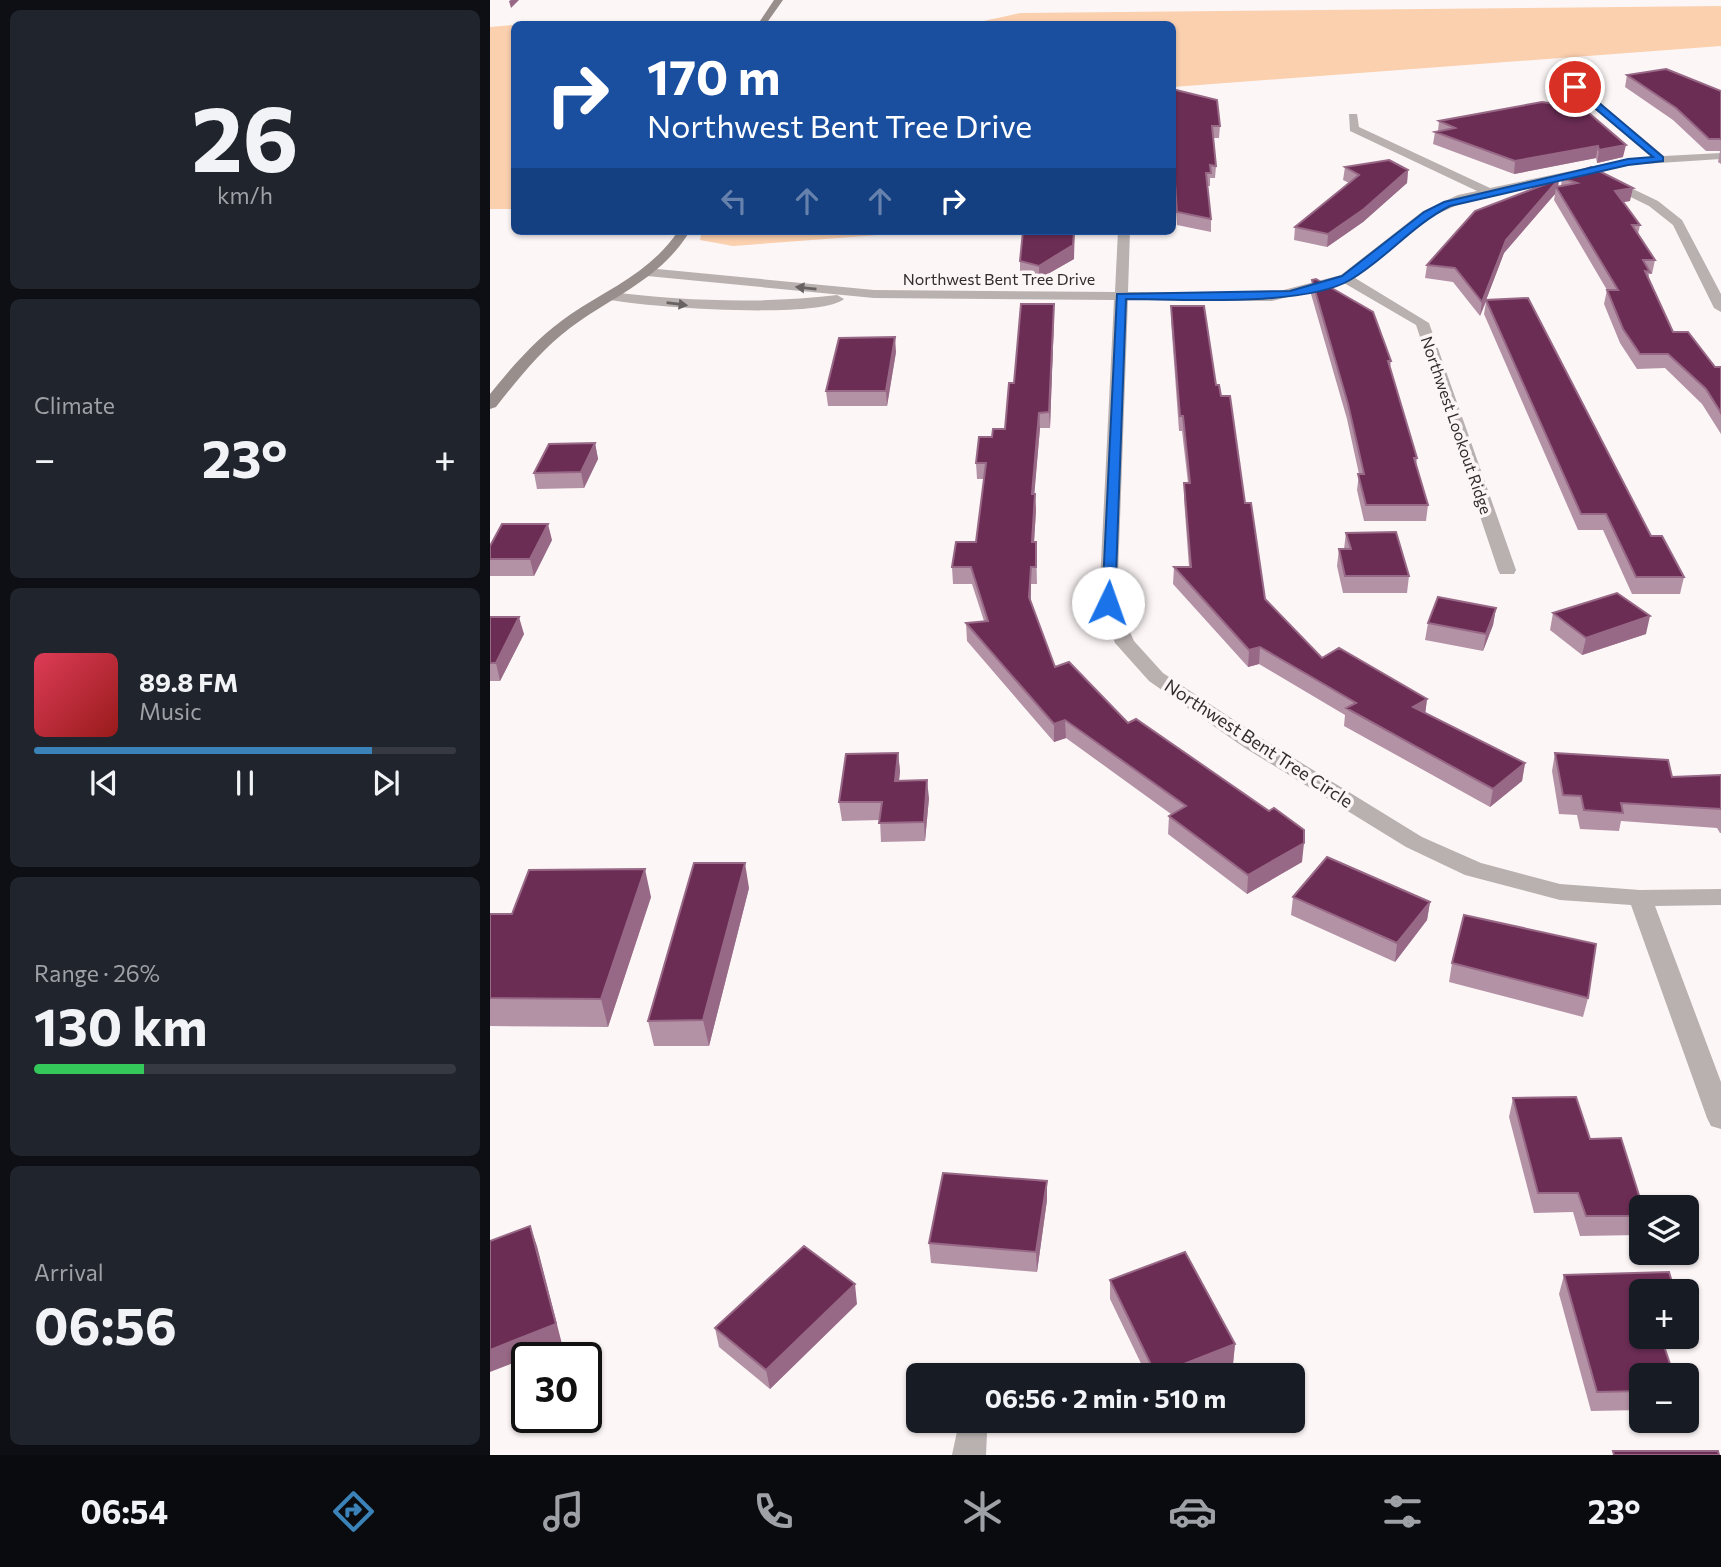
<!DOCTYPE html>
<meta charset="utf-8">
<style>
:root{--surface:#171b24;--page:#20242c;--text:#f1f3f6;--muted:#9ea1a6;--line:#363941;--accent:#3a82b7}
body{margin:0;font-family:Commissioner,sans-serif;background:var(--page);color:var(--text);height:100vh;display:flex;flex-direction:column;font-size:26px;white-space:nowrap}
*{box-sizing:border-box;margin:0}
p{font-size:23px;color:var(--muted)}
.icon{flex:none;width:38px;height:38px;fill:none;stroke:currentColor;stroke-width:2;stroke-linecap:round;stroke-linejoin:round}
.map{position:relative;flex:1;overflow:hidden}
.details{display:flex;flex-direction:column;gap:10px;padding:10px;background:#0d0f14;width:490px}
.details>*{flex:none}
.hud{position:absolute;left:21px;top:21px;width:665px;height:214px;border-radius:10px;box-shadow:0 2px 5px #0004;background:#1a4fa0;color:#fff;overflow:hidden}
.buttons{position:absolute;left:1139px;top:1195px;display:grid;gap:14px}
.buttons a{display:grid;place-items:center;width:70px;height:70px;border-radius:10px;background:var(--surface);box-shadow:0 2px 5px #0004;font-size:35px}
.speed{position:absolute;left:21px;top:1342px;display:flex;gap:14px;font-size:35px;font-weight:700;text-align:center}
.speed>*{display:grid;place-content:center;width:91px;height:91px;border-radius:50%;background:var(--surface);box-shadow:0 2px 5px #0004;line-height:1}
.speed .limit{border:4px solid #111;border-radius:10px;background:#fff;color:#111}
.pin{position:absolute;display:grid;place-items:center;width:60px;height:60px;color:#fff;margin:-30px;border:4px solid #fff;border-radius:50%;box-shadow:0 2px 7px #0007}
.me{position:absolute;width:77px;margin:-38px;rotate:3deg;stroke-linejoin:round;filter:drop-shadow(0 0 5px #0008)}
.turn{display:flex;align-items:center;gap:24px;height:147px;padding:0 21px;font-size:32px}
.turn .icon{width:91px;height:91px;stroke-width:2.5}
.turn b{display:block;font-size:49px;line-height:60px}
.lanes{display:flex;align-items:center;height:66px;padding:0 21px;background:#0003;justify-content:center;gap:35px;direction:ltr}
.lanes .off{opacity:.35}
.big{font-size:52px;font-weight:700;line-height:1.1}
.details .card{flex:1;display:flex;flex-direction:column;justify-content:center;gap:10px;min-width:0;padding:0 24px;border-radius:10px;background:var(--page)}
.details .dial{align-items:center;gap:0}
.dial b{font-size:91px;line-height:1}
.song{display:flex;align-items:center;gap:21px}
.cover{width:84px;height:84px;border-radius:10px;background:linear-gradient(135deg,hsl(350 70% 55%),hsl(0 70% 35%))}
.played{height:7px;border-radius:4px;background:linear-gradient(90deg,var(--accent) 80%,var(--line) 80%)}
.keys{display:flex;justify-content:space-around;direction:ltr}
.heat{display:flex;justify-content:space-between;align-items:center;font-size:38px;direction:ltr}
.charge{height:10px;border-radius:5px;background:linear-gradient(90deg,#34c759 26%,var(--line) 0)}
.trip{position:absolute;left:416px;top:1363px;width:399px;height:70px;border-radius:10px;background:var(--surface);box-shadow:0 2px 5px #0004;font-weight:700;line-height:70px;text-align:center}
.menu{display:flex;height:112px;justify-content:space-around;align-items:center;background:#090b0e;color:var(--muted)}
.menu .icon{width:49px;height:49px}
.menu .on{color:var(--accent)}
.menu b{font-size:32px;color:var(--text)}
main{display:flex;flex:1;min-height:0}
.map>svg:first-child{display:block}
</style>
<main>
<section class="details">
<div class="card dial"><b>26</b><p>km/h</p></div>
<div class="card"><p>Climate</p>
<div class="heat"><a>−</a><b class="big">23°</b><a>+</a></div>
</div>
<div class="card">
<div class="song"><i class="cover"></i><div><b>89.8 FM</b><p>Music</p></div></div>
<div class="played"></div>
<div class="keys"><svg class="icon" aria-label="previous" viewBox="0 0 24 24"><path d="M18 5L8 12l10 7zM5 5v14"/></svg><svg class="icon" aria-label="pause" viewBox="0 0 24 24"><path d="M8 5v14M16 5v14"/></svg><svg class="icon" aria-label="next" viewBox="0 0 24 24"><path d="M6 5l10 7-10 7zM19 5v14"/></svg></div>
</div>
<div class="card"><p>Range · 26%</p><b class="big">130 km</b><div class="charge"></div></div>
<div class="card"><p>Arrival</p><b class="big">06:56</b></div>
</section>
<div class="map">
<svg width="1231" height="1455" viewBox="0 0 1231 1455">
<rect width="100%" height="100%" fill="#fdf6f7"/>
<path fill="#fbd0af" d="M1231,6V46L683,87L682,24H480L530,13Z
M24,25V209H0V27Z
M212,231H429V232L243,246L210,240Z"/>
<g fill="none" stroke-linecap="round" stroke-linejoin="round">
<path fill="#b8b1af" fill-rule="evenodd" d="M1081,85H1089L1174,156L1231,153V159L1138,165L976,201L941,217L865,278L939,323L1026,570L1024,574H1010L1008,570L926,325L854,283L782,301L638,300L627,603L644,641L673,673L771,738L932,837L991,863L1070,884L1150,890L1231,889V905L1165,906L1231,1082V1129L1221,1126L1217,1118L1141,905L1070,900L975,875L916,847L755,748L659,681L625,643L609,603L624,300L384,298L157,276L150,272L157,268L384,290L625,292L628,231H640L638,292L782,293L851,275L933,211L968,195L987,191L860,131L859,114H867L869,127L1000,188L1138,159L1161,157L1081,89Z
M1116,176L1168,201L1192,220L1231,294V312L1224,308L1183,225L1159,206L1112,183L1110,180Z
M120,292C196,301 271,304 347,295L354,299C330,320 150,307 115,299L113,296Z
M469,1422H493L497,1433L496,1455H462Z"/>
<path fill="#988e8c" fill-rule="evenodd" d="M284,0H293L276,24H268Z
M188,231H200C171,279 123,296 80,328C51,350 28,379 6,407L0,409V394C24,364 50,335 81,314C120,288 162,271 188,231Z"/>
</g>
<path fill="#b492a6" d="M1137,75L1231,91V164L1228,162L1230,151H1216L1183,120L1135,87Z
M682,89L730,126L729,138H723L726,166L725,178H720V186H717L721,219V232L687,225L682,155Z
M1052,102L1133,157L1107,163L1106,158L1024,174L943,144L945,132L948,131L949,121Z
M855,167L918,170L917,183L873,222L837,247L804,240L805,227L859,183L853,180Z
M1072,178L1140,201L1133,202L1150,225L1148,234L1165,260L1162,274H1159L1158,279L1183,332L1225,367H1231V434L1212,404L1175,368L1147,369L1130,343L1114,304L1117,290L1064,200L1065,194L1014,253L996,300L1161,536L1194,577L1190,594H1142L1113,530H1088L994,314L996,302L990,316L963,282L935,278L937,265L1068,187L1071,186Z
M533,231H585L584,259L549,279L530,275V261Z
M822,280L901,361L900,368L927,458L926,466L938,505L936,521H874L867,490L869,474L857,419L821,294Z
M681,306L726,385L731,396L755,503L775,599L832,658L937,699L935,713L1035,763L1032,781L1000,807L854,726L855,715L769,664L758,667L683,584L684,567H699L694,499V483H698L692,431H689L681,321Z
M564,318L560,428H550L544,494L546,510L544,542H546L547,584H541V601L565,667L638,723L812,862L757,894L678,834L679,816L681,814L576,738L564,742L477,641L476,623L494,621L482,584H463L462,567L486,542L494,479H487L486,463L502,437L515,429L524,383Z
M406,352L397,406H338L336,391Z
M105,443L108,459L94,488L47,489L44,473Z
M856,533L919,576L917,593H853L847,566L849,549H854Z
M62,540L44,576H0V546Z
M1006,608L1003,625L993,651L935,640L938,623Z
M1063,613L1156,634L1092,655L1060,630Z
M0,617L34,634L10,681H0Z
M408,753L410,771L409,781L439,798L435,841L391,842L390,820L352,821L349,802Z
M1065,753L1182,777L1231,775V833H1230L1227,828L1131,821L1129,831L1090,829L1087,815L1069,814L1062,771Z
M259,888L219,1046H164L158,1021Z
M161,897L118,1027L0,1026V914H22Z
M803,897L940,902L937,920L905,962L801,915Z
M962,963L1098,998L1093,1017L959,982Z
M1023,1098L1100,1139L1152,1208V1229L1150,1235L1090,1236L1083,1212L1044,1213L1019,1117Z
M557,1200L547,1272L441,1263L439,1243Z
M1074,1275L1152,1337H1193L1190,1345H1174L1152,1376V1410L1101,1411L1069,1294Z
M620,1280L745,1344L743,1364L713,1376H657L620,1299Z
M367,1304L280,1389L229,1347L225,1328Z"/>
<path fill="#986986" d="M21,0H29L21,8L19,1Z
M1136,145L1133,157L1107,163L1109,150Z
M1108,146L1106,158L1024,174L1025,161Z
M918,170L917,183L873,222L837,247L838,234Z
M1069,179L1068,190L1066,187L1065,194L1014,253L990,316L992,302L1016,240Z
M1143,188L1140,201L1122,204L1125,191Z
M584,231V259L549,279V266Z
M564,304V318L560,428L559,412Z
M405,337L406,352L397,406L396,391Z
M549,413L550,428L543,510L542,494Z
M105,443L108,459L94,488L91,472Z
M545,494L546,510L543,559L542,542Z
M58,524L62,540L44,576L40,559Z
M541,567V584L540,614L539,597Z
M1006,608L1003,625L993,651L996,634Z
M1160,616L1156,634L1092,655L1096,638Z
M29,617L34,634L10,681L6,663Z
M770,647L769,664L758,667L759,650Z
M937,699L935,716L923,707Z
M575,720L576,738L564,742V724Z
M408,753L410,771L407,799L405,781Z
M1035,763L1032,781L1000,807L1003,789Z
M437,780L439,798L435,841L434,822Z
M814,843L812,862L757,894L758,875Z
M255,863L259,888L219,1046L213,1020Z
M155,869L161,897L118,1027L111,999Z
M940,902L937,920L905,962L907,943Z
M557,1181V1200L547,1272L546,1252Z
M40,1226L47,1246L72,1344L0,1372V1350Z
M365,1284L367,1304L280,1389L276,1370Z
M745,1344L743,1364L713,1376H666Z"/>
<path fill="#6c2d55" stroke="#986986" stroke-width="2" d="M1176,69L1231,91V139H1219L1186,108L1137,75Z
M682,89L727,100L730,126H722L726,166L720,165L721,173H716L721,219L687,212L682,138Z
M1052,102L1093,108L1136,145L1109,150L1108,146L1025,161L945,132L965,128L949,121Z
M899,160L918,170L874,209L838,234L805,227L869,175L855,167Z
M1101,167L1143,188L1125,191L1150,225H1142L1165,260H1153L1160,272L1155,271L1183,332H1198L1225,367H1231V413L1216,389L1178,354H1150L1133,329L1117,290H1128L1066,187L1087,183L1072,178Z
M1069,179L1016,240L992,302L965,268L937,265L985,211Z
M533,231H584L583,245L549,266L530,261Z
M826,279L883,312L901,361H898L927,458H924L938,505H876L868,474H874L858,404L822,280Z
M1038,298L1161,536H1172L1194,577H1146L1116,514H1091L996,300Z
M531,304H564L559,412L549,413L542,494H545L542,542H546V567H541L539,597L565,667L579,662L638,723L646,719L779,811L784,808L814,830V843L758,875L679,816L696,806L575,720L564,724L476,623L498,621L481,567H462L466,542H486L496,463H486L489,437H502L503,429H515L519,383H524Z
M681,306H714L726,385H729L731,396H740L755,503H761L775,599L832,658L849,648L937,699L923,707L1035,763L1003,789L856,708L866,703L770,647L759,650L684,567H701L694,483H700L693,416H690Z
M405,337L396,391H336L349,338Z
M105,443L91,472L44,473L59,444Z
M12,524H58L40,559H0V546Z
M906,532L919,576H855L849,549H861L856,533Z
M1127,593L1160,616L1096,638L1063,613Z
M948,597L1006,608L996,634L938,623Z
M0,617H29L6,663H0Z
M408,753L405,781L437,780L434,822L389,823L392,802H349L356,754Z
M1065,753L1178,760L1182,777L1231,775V809L1131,803L1133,813L1094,810L1091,796L1073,795Z
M837,857L940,902L907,943L803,897Z
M204,863H255L213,1020L158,1021Z
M155,869L111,999L0,998V914H22L39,870Z
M974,915L1106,944L1098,998L962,963Z
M1086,1097L1100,1139L1131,1138L1153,1208H1152V1216H1096L1088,1193H1048L1023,1098Z
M453,1173L557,1181L546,1252L439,1243Z
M40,1226L66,1324L0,1350V1241Z
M314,1246L365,1284L276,1370L225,1328Z
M695,1252L745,1344L666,1375L620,1280Z
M1179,1272L1185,1292H1152V1337H1171L1184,1376H1152V1391L1107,1392L1074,1275Z
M1123,1451H1228L1229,1455H1124Z"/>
<defs><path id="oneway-solid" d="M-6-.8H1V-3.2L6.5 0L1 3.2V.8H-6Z" transform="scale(1.75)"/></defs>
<g fill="#686262">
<use href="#oneway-solid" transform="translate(316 288) rotate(-174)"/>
<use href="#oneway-solid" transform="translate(187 304) rotate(7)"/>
</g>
<path fill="#1a73e8" stroke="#114b97" stroke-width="2" d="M1082,85H1088L1173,157V161L1138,165L960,206C922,225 896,259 860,280C814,307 692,299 636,299L625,603L612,606L627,294L800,291L852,276L934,212L954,202L1138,159L1163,157L1082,89Z"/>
<g text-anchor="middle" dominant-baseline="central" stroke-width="7" stroke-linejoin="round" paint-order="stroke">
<g font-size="16" fill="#332d2e" stroke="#fdf6f7">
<text x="509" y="278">Northwest Bent Tree Drive</text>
<text transform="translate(967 425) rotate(71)">Northwest Lookout Ridge</text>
</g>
<g font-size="18" fill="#332d2e" stroke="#fdf6f7">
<text transform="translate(769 743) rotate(33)">Northwest Bent Tree Circle</text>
</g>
</g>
</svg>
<div class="buttons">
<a><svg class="icon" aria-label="layers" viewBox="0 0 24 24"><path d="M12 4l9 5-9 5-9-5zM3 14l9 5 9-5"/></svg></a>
<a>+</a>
<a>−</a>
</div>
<div class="speed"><div class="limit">30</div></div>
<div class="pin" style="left:1085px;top:87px;background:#d93025"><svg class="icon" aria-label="arrive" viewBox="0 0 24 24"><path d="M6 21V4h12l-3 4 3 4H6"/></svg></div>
<svg class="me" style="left:618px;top:603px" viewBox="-20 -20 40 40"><circle r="19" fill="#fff"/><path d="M0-13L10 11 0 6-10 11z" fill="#1a73e8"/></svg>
<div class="trip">06:56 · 2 min · 510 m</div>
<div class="hud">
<div class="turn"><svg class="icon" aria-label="right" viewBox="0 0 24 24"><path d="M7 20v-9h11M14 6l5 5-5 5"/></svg><div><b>170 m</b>Northwest Bent Tree Drive</div></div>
<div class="lanes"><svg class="icon off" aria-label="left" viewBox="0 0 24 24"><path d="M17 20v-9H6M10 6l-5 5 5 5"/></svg><svg class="icon off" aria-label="ahead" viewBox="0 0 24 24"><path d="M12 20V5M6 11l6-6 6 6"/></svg><svg class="icon off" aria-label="ahead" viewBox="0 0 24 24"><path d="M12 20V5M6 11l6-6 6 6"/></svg><svg class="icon" aria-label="right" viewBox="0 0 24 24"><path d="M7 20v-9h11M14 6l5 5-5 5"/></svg></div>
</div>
</div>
</main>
<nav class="menu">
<b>06:54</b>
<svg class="icon on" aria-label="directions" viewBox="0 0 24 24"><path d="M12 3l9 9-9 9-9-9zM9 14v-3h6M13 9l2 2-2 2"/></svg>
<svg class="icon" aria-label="music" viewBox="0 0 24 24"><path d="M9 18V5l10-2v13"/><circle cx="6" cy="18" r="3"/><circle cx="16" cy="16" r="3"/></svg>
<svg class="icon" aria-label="phone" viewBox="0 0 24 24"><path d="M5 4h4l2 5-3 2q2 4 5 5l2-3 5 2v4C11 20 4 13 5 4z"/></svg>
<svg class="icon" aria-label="climate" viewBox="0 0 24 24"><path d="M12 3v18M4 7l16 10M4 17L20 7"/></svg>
<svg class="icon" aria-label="car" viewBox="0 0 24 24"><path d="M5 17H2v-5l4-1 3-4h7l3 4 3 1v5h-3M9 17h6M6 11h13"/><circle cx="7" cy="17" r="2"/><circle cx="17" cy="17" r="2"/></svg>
<svg class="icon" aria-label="filters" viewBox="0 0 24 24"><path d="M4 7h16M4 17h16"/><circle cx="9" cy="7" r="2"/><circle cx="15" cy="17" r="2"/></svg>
<b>23°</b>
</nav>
